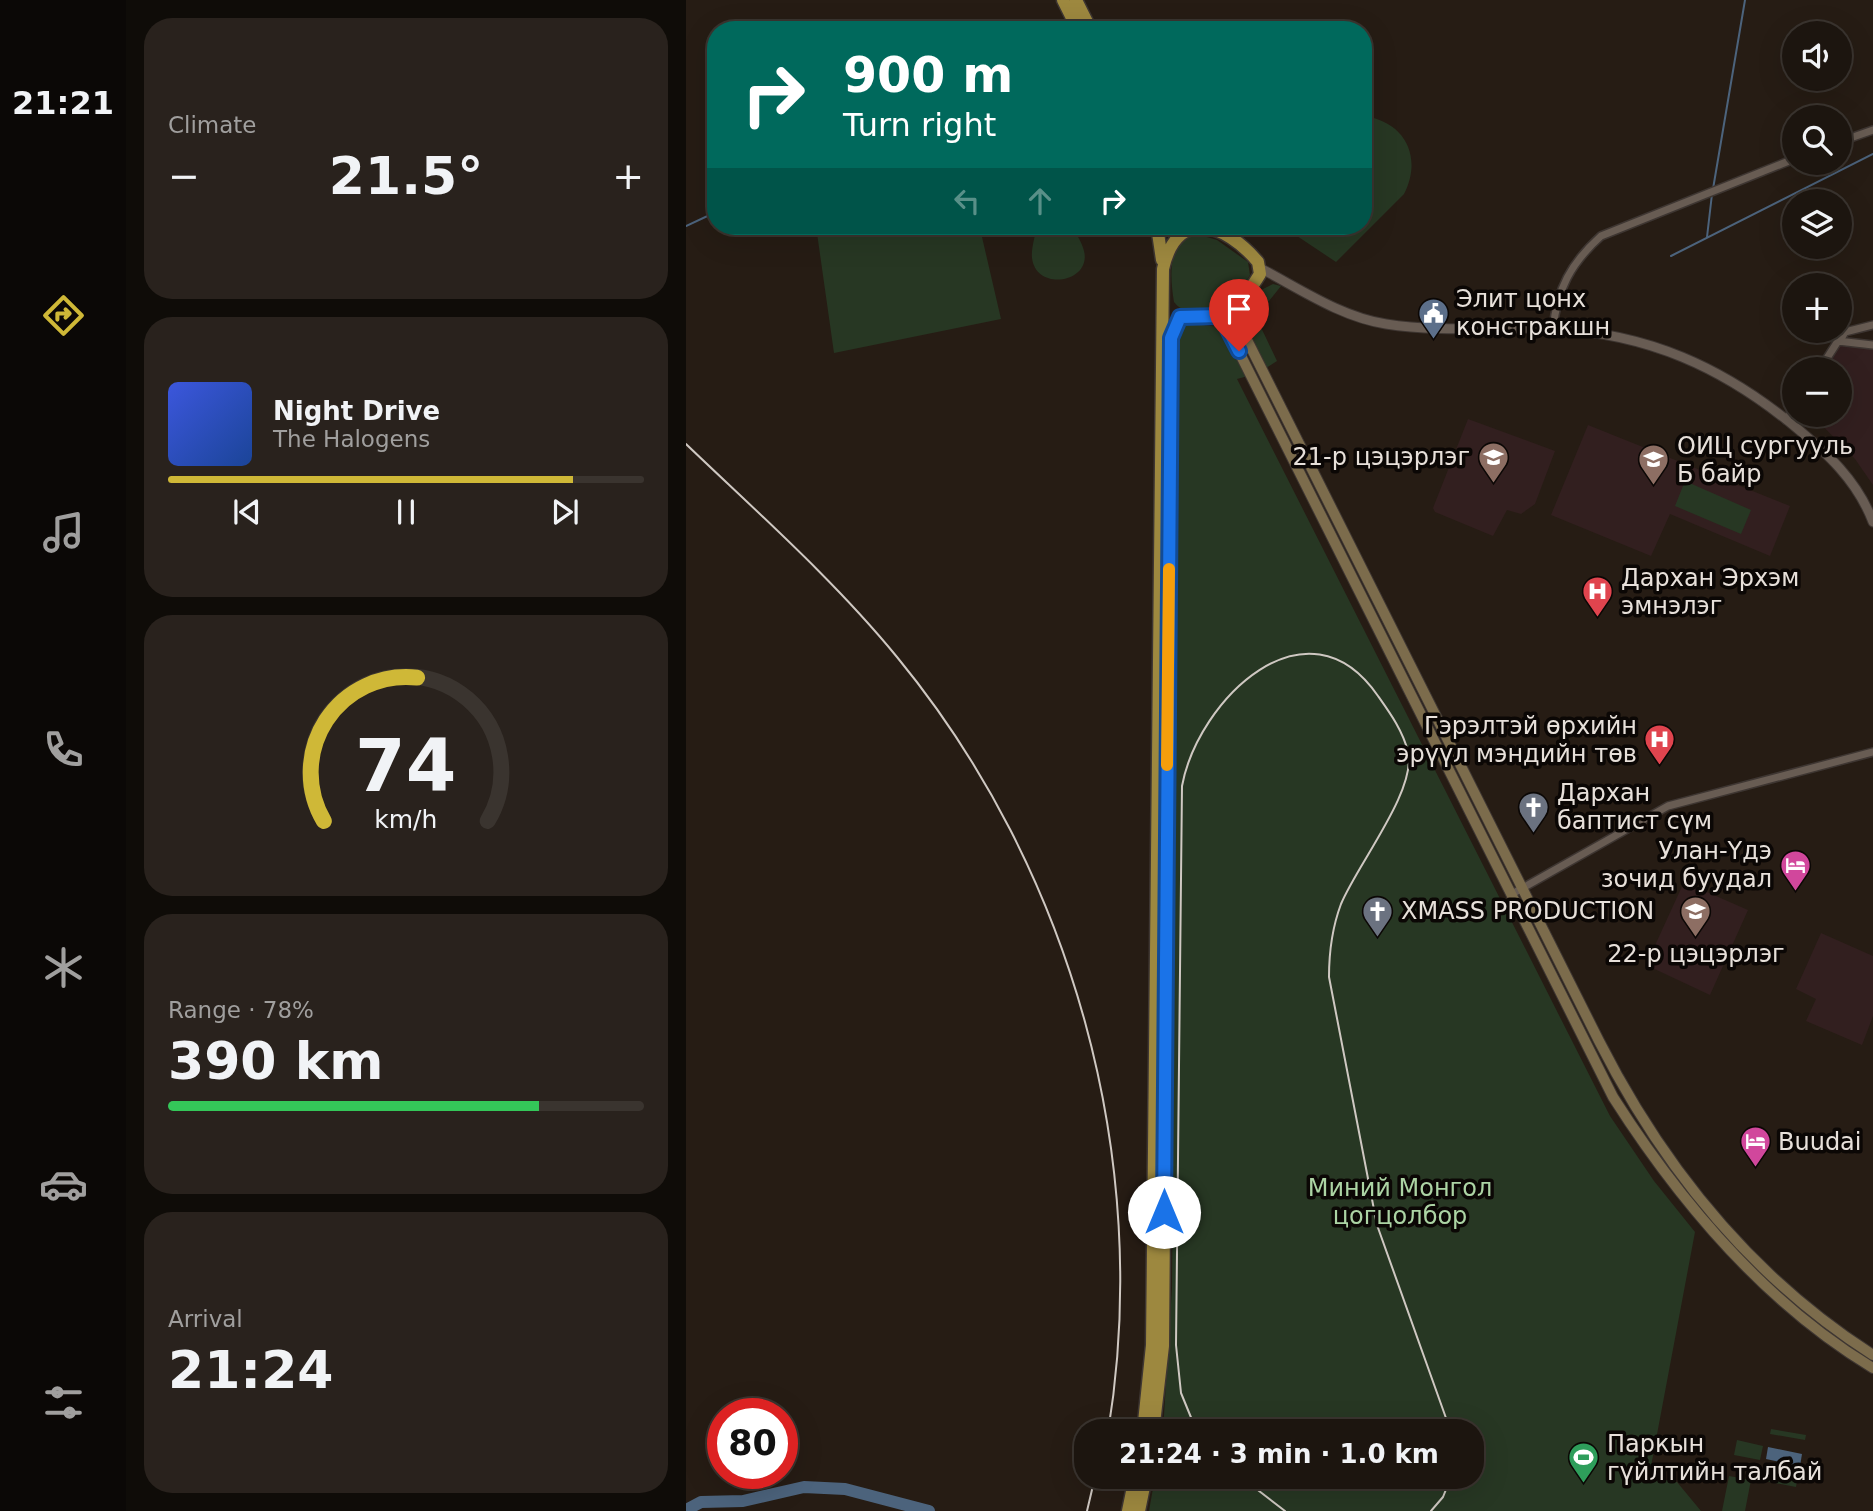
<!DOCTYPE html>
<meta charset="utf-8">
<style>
:root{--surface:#1c150f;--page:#29221d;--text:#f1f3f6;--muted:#a09f9e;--line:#3a342f;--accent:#cfb837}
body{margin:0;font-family:"DejaVu Sans",sans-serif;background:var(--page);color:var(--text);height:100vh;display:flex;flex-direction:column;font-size:26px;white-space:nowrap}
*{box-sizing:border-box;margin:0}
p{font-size:23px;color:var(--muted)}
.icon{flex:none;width:38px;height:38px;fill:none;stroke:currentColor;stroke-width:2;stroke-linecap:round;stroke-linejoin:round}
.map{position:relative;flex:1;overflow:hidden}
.sheet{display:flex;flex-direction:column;gap:18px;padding:18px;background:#0f0c08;width:560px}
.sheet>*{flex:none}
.guide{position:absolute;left:21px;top:21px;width:665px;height:214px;border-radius:28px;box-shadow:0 7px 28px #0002,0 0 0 2px var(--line);background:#00695c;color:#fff;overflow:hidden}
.buttons{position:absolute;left:1096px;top:21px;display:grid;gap:14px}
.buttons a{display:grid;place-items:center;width:70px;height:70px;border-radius:50%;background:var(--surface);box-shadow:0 7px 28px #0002,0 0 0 2px var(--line);font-size:35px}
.speed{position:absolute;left:21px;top:1398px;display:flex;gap:14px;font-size:35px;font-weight:700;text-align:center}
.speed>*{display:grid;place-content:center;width:91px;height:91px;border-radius:50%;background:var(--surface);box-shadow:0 7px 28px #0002,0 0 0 2px var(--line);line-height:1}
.speed .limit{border:10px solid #d22;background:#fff;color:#111}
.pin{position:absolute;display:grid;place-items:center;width:60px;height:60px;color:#fff;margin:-72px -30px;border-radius:50% 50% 50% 0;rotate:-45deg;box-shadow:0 0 7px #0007}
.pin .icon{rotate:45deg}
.me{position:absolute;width:77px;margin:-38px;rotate:0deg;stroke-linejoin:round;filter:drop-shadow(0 0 5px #0008)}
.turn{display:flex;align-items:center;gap:24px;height:147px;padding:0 21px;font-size:32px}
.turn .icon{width:91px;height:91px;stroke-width:2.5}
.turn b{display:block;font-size:49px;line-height:60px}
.lanes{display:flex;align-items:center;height:66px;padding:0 21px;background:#0003;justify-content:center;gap:35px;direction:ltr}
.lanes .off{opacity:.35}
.big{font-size:52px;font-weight:700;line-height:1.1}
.sheet .tile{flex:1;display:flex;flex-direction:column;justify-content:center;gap:10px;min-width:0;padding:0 24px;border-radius:28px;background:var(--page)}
.sheet .dial{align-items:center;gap:0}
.dial svg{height:182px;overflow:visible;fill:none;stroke:var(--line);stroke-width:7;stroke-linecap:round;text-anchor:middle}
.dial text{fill:var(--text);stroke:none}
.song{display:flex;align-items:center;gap:21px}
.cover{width:84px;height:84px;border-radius:10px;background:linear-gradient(135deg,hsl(230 70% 55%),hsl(220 70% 35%))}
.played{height:7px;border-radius:4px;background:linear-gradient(90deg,var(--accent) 85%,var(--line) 85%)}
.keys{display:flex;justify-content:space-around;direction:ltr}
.heat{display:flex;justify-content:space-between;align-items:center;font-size:38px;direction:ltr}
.charge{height:10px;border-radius:5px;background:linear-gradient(90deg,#34c759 78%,var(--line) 0)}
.trip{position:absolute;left:388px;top:1419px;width:410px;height:70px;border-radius:28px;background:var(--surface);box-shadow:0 7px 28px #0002,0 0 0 2px var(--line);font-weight:700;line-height:70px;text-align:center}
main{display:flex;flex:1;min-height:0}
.tabs{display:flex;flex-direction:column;width:126px;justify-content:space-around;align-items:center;background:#0b0806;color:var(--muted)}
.tabs .icon{width:49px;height:49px}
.tabs .on{color:var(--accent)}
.tabs b{font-size:32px;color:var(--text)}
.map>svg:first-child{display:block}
</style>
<main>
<nav class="tabs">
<b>21:21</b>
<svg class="icon on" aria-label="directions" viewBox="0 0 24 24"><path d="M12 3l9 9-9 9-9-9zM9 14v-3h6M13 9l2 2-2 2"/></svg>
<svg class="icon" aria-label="music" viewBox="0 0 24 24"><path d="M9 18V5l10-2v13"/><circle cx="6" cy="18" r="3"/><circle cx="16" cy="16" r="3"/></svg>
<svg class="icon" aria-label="phone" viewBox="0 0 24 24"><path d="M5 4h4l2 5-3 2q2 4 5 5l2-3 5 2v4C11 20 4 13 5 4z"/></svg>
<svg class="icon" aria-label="climate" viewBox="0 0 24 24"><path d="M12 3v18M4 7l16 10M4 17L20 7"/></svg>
<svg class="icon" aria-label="car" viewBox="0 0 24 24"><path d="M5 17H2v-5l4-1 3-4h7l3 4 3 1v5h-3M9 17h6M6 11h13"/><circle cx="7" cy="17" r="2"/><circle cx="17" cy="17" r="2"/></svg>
<svg class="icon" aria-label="filters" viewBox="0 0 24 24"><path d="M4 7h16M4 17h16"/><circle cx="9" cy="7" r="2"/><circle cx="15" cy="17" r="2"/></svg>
</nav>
<section class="sheet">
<div class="tile"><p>Climate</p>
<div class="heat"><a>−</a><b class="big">21.5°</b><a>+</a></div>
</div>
<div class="tile">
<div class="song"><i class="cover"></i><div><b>Night Drive</b><p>The Halogens</p></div></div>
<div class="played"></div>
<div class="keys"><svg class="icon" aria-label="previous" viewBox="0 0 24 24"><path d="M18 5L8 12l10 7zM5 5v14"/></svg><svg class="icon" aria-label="pause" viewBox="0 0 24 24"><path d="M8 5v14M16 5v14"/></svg><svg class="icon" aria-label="next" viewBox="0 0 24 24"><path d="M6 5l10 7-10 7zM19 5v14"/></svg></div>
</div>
<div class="tile dial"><svg viewBox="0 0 100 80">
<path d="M14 69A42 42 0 1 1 86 69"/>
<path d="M14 69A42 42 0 0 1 55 6" stroke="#cfb837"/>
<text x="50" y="56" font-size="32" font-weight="700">74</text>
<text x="50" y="72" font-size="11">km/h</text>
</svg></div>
<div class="tile"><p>Range · 78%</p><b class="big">390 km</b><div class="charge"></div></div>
<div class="tile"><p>Arrival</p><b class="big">21:24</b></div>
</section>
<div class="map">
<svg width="1187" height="1511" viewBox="0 0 1187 1511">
<rect width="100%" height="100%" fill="#261c14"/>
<path fill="#321f1f" d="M1154,342L1187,349V485L1169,459L1126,415H1153V369H1138Z
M782,419L869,451L849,504L835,514L821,510L807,536L749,512L747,508Z
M902,425L1104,506L1084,556L984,514L965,556L865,515Z
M998,882L1062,910L1024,995L960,965Z
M1135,933L1187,956V1016L1176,1045L1120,1021L1130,999L1110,989Z"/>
<path fill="#273723" d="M677,116C719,121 737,157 718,194L650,262L596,226H677Z
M130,226H236L296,237L315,319L148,353Z
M351,226H386C390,234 396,242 398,251C406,283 350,292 346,258C345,249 349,236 351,226Z
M514,235L531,240L562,262L564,275C552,297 538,310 512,311C502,311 495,311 488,302C484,277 480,237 514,235Z
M587,284L595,286L570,317L591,361L580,368L554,318L573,291Z
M497,323L535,327L562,376L551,379L924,1116L968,1181L1009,1232L963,1477L991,1482L1015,1511H463L469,1477H786V1432L477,1431L486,1288L493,344H488Z
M999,481L1065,510L1055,534L989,506Z
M1085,1429L1120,1435L1119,1440L1084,1434Z
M1051,1440L1077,1446L1074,1460L1048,1455Z
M1076,1474L1111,1481L1110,1487L1074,1480Z
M1043,1476L1065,1480L1059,1511H1036Z"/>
<path fill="#4c637c" d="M1082,1447L1116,1454L1114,1466L1080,1459Z"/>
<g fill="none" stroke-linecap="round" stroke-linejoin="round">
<path stroke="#4c637c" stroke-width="2" d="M1027,189L1059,0
M0,226L30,212
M1021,237L1026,194
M985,256L1187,154"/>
<path stroke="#4c637c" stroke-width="12" d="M0,1510L15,1502L57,1501L118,1487L159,1489L243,1511"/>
<defs>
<path id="minor" d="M1153,142L1187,130
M867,329C871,289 885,263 915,236L1108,159
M1155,339L1159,332L1187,325
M1134,369L1152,341L1187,345
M1100,420L1108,408
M826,894L982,806L1187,752"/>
<path id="tertiary" d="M574,268C614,289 655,317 700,324C757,333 813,326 870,329C962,334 1036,367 1107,425C1141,453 1171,480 1187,522"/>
<path id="secondary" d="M546,310L913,1041C978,1169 1065,1277 1187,1355
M535,316L927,1097C994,1202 1079,1303 1187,1368"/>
<path id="trunk" d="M377,0L392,30
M390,0L405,30
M471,226L476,260
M457,1432L466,1345L477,269C491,207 539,223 572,262L574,274C548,316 541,317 494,317
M467,1432L477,1346L485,338L494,317
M442,1511L449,1477
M453,1511L460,1477"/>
</defs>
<use href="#minor" stroke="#3e3632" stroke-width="10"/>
<use href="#tertiary" stroke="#3e3632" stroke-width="11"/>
<use href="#secondary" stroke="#3e3632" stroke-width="12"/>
<use href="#trunk" stroke="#3e3632" stroke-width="15"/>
<use href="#minor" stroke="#685c53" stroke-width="7"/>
<use href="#tertiary" stroke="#685c53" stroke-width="9"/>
<use href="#secondary" stroke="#7c6c4c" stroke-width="10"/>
<use href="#trunk" stroke="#9d883f" stroke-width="12"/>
<path stroke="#cfc8c2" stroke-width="2" d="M0,444C72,513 148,580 211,657C386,870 467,1159 422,1432
M511,1432L495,1393L490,1345L496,786C512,700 621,593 692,696C704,713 717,731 722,752C731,790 671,865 655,904C646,928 643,952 643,977L691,1225L765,1432
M555,1477L599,1511
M401,1511L409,1477
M745,1511L757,1497L765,1477"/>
</g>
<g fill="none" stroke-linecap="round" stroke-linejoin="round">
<defs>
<path id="route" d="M478,1212L485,338L494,317L535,316L553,351"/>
</defs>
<use href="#route" stroke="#114b97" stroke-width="18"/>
<use href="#route" stroke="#1a73e8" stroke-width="12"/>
<path stroke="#f59e0b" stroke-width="12" d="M481,765L483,569"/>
</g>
<defs>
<symbol id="civic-pin" viewBox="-11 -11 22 30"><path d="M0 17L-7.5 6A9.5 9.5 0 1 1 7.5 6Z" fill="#5c6f8a" stroke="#0b0705"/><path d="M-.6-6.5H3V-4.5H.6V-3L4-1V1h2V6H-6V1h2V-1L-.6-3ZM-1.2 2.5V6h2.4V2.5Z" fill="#fff"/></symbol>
<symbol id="school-pin" viewBox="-11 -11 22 30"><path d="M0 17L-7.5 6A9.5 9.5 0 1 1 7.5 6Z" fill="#8d6e63" stroke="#0b0705"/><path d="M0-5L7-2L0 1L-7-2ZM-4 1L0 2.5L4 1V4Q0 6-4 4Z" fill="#fff"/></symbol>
<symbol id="hospital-pin" viewBox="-11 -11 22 30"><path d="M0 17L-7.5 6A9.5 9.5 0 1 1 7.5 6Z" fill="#e0444e" stroke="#0b0705"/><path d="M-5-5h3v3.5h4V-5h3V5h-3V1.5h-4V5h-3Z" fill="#fff"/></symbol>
<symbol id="church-pin" viewBox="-11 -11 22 30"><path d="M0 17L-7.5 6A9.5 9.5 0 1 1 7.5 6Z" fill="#6b7280" stroke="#0b0705"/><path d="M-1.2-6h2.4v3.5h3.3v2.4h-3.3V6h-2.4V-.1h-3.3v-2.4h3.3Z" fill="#fff"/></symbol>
<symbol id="hotel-pin" viewBox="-11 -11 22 30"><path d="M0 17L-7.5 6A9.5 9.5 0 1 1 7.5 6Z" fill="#d1479c" stroke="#0b0705"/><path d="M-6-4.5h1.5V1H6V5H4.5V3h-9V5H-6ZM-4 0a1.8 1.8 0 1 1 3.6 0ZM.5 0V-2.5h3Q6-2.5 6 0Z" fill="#fff"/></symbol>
<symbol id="stadium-pin" viewBox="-11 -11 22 30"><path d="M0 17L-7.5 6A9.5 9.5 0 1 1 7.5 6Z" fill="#2e9e5b" stroke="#0b0705"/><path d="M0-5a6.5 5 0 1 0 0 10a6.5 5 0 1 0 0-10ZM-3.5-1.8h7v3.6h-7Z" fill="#fff"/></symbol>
</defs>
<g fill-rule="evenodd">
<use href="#civic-pin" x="730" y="296" width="35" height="47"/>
<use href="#school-pin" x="790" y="440" width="35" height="47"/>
<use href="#school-pin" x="950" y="442" width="35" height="47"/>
<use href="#hospital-pin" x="894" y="574" width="35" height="47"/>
<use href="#hospital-pin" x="956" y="722" width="35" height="47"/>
<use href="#church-pin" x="830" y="790" width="35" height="47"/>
<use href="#hotel-pin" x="1092" y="848" width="35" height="47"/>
<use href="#church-pin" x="674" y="894" width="35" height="47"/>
<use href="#school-pin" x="992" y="894" width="35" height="47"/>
<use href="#hotel-pin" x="1052" y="1124" width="35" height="47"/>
<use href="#stadium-pin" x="880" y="1440" width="35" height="47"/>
</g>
<g text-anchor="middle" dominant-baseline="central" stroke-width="7" stroke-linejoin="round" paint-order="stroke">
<g font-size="24" fill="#e7e0da" stroke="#0b0705" text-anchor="start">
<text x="770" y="299">Элит цонх<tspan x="770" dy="28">констракшн</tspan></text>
<text x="991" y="446">ОИЦ сургууль<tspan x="991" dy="28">Б байр</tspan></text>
<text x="784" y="457" text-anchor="end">21-р цэцэрлэг</text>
<text x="935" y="578">Дархан Эрхэм<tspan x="935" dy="28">эмнэлэг</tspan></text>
<text x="951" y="726" text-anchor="end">Гэрэлтэй өрхийн<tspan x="951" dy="28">эрүүл мэндийн төв</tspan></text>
<text x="871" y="793">Дархан<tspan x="871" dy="28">баптист сүм</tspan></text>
<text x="1086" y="851" text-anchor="end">Улан-Үдэ<tspan x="1086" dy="28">зочид буудал</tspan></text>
<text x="715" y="911">XMASS PRODUCTION</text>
<text x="1010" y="954" text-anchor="middle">22-р цэцэрлэг</text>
<text x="1092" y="1142">Buudai</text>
<text x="921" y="1444">Паркын<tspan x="921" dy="28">гүйлтийн талбай</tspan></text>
</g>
<g font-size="24" fill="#acd4a4" stroke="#0b0705">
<text x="714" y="1188">Миний Монгол<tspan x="714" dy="28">цогцолбор</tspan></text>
</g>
</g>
</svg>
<div class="buttons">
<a><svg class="icon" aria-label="sound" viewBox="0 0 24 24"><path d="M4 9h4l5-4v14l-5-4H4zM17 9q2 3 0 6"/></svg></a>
<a><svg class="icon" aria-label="search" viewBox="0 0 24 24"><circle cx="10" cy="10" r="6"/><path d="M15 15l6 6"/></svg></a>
<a><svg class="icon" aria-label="layers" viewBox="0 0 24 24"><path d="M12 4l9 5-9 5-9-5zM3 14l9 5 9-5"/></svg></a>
<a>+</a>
<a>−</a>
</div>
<div class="speed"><div class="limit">80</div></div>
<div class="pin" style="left:553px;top:351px;background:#d93025"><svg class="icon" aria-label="arrive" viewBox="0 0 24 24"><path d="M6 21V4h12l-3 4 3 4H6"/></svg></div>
<svg class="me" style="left:478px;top:1212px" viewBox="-20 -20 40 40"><circle r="19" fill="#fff"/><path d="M0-13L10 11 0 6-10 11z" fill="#1a73e8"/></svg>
<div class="trip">21:24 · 3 min · 1.0 km</div>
<div class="guide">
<div class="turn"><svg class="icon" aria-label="right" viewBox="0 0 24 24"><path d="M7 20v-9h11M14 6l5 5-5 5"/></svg><div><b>900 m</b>Turn right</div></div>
<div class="lanes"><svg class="icon off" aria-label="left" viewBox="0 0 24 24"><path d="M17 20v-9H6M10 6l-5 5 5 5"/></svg><svg class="icon off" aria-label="ahead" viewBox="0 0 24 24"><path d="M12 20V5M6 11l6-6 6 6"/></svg><svg class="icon" aria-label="right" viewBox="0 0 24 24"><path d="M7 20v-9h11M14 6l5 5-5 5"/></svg></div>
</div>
</div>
</main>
